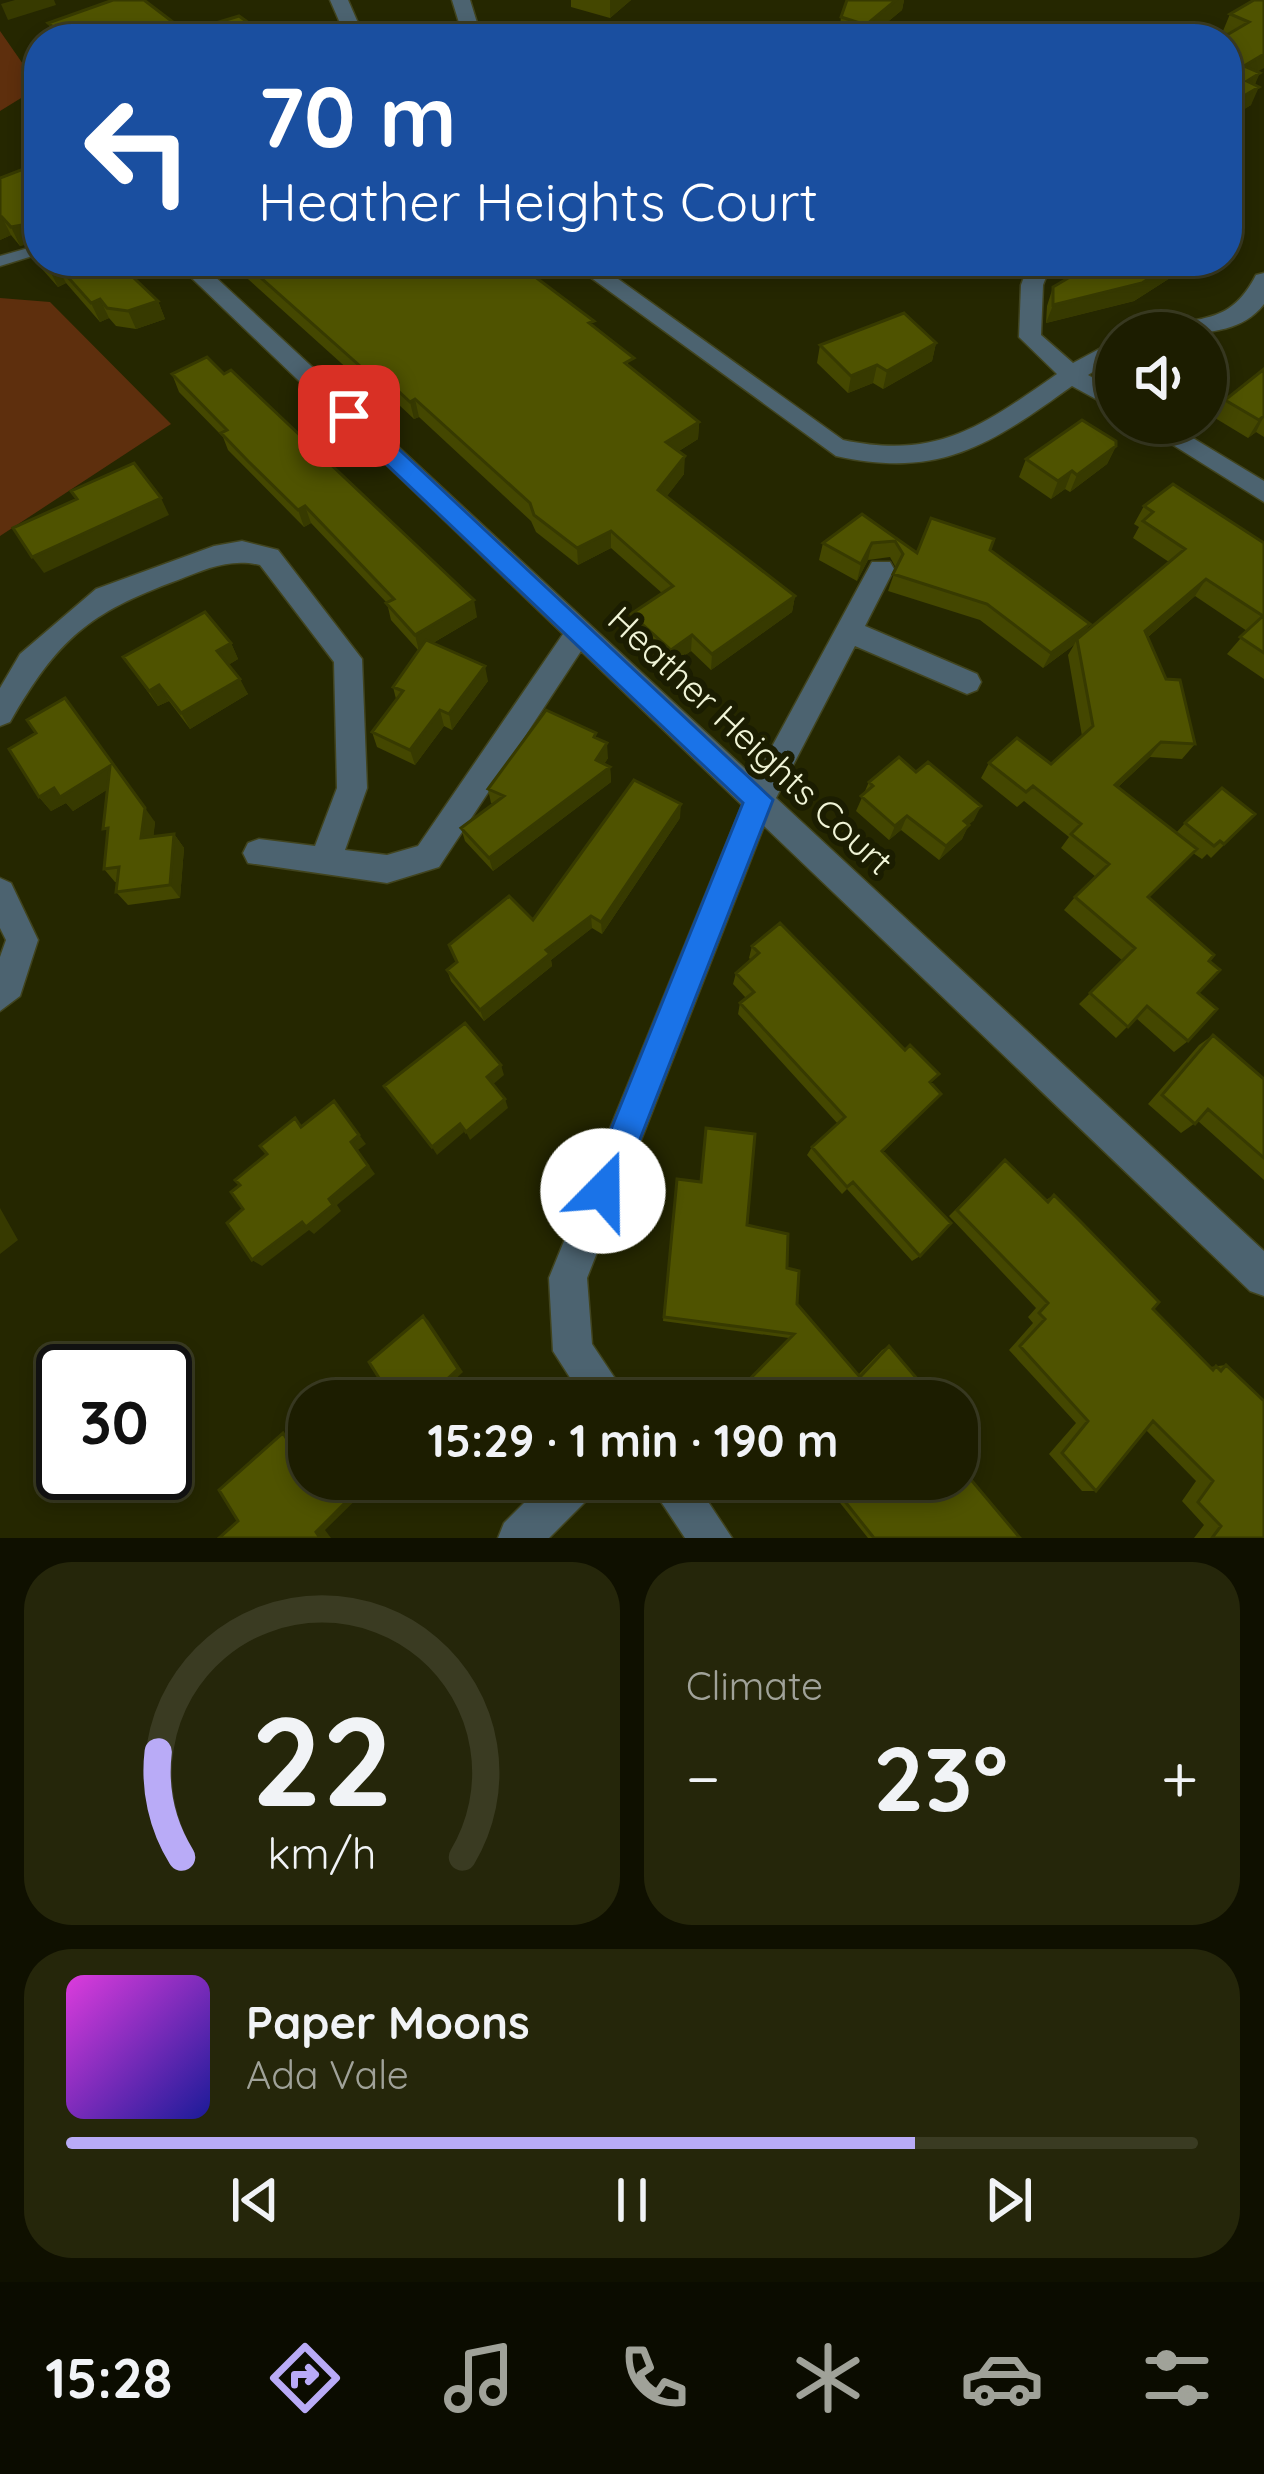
<!DOCTYPE html>
<meta charset="utf-8">
<style>
:root{--surface:#1c1d00;--page:#25260a;--text:#f1f3f6;--muted:#a0a299;--line:#3a3b22;--accent:#b9abf7}
body{margin:0;font-family:Quicksand,sans-serif;background:var(--page);color:var(--text);height:100vh;display:flex;flex-direction:column;font-size:45px;white-space:nowrap}
*{box-sizing:border-box;margin:0}
p{font-size:39px;color:var(--muted)}
.icon{flex:none;width:66px;height:66px;fill:none;stroke:currentColor;stroke-width:2;stroke-linecap:round;stroke-linejoin:round}
.map{position:relative;height:1538px;overflow:hidden}
.sheet{display:flex;flex-direction:column;gap:24px;padding:24px;background:#0f1000;flex:1}
.sheet>*{flex:none}
.top-card{position:absolute;left:24px;top:24px;width:1218px;height:252px;border-radius:48px;box-shadow:0 6px 18px #0003,0 0 0 3px var(--line);background:#1a4fa0;color:#fff;overflow:hidden}
.buttons{position:absolute;left:1095px;top:312px;display:grid;gap:24px}
.buttons a{display:grid;place-items:center;width:132px;height:132px;border-radius:50%;background:var(--surface);box-shadow:0 6px 18px #0003,0 0 0 3px var(--line);font-size:60px}
.speed{position:absolute;left:36px;top:1344px;display:flex;gap:24px;font-size:60px;font-weight:700;text-align:center}
.speed>*{display:grid;place-content:center;width:156px;height:156px;border-radius:50%;background:var(--surface);box-shadow:0 6px 18px #0003,0 0 0 3px var(--line);line-height:1}
.speed .limit{border:6px solid #111;border-radius:18px;background:#fff;color:#111}
.pin{position:absolute;display:grid;place-items:center;width:102px;height:102px;color:#fff;margin:-51px;border-radius:24px;box-shadow:0 6px 18px #0006}
.me{position:absolute;width:132px;margin:-66px;rotate:22deg;stroke-linejoin:round;filter:drop-shadow(0 0 9px #0008)}
.turn{display:flex;align-items:center;gap:42px;height:252px;padding:0 36px;font-size:54px}
.turn .icon{width:156px;height:156px;stroke-width:2.5}
.turn b{display:block;font-size:84px;line-height:102px}
.big{font-size:90px;font-weight:700;line-height:1.1}
.sheet .widget{flex:1;display:flex;flex-direction:column;justify-content:center;gap:18px;min-width:0;padding:0 42px;border-radius:48px;background:var(--page)}
.sheet .dial{align-items:center;gap:0}
.dial svg{height:312px;overflow:visible;fill:none;stroke:var(--line);stroke-width:7;stroke-linecap:round;text-anchor:middle}
.dial text{fill:var(--text);stroke:none}
.song{display:flex;align-items:center;gap:36px}
.cover{width:144px;height:144px;border-radius:18px;background:linear-gradient(135deg,hsl(300 70% 55%),hsl(240 70% 35%))}
.played{height:12px;border-radius:6px;background:linear-gradient(90deg,var(--accent) 75%,var(--line) 75%)}
.keys{display:flex;justify-content:space-around;direction:ltr}
.heat{display:flex;justify-content:space-between;align-items:center;font-size:66px;direction:ltr}
.sheet .tiles{flex:1;display:grid;gap:24px;grid-template-columns:1fr 1fr}
.widget:last-child{grid-column:span 2}
.trip{position:absolute;left:288px;top:1380px;width:690px;height:120px;border-radius:48px;background:var(--surface);box-shadow:0 6px 18px #0003,0 0 0 3px var(--line);font-weight:700;line-height:120px;text-align:center}
.menu{display:flex;height:192px;justify-content:space-around;align-items:center;background:#0b0c00;color:var(--muted)}
.menu .icon{width:84px;height:84px}
.menu .selected{color:var(--accent)}
.menu b{font-size:54px;color:var(--text)}
.map>svg:first-child{display:block}
</style>
<div class="map">
<svg width="1264" height="1538" viewBox="0 0 1264 1538">
<rect width="100%" height="100%" fill="#252700"/>
<path fill="#5e2f0d" d="M0,31L39,87L0,111Z
M0,298L50,302L171,424L0,536Z"/>
<g fill="none" stroke-linecap="round" stroke-linejoin="round">
<defs>
<path id="lane" d="M39,245V254L0,266V256Z"/>
<path id="street" d="M330,0H348L365,39H347Z
M452,0H470L482,39H464Z
M174,261H198L755,778L872,562H890L894,569L865,626L977,674L981,682L977,690L967,694L855,646L776,798L1264,1251V1296L1250,1291L764,826L587,1278L592,1344L630,1401H585L553,1351L549,1278L742,805L581,651L439,867L387,883L248,863L243,853L248,843L259,839L315,846L337,788L334,662L260,565C230,558 206,569 178,580C88,613 58,639 10,722L0,726V688L20,654L96,589L214,546L242,541L278,550L362,659L367,788L345,850L387,855L418,846L563,634Z
M568,261H593L843,440C938,460 982,426 1057,374L1019,337L1021,285L1030,261H1052L1043,285L1041,335L1073,363L1116,340V357L1088,375L1116,391V410L1072,386C990,445 940,479 836,456Z
M1264,273V304C1238,338 1190,333 1152,333L1155,328C1203,316 1231,324 1256,275Z
M1138,423H1168L1264,481V502Z
M0,878L11,883L38,940L20,996L0,1011V957L6,940L0,928Z
M548,1479H599L593,1494L549,1538H498L504,1523Z
M646,1479H693L732,1538H685Z"/>
</defs>
<use href="#lane" stroke="#41441e" stroke-width="3"/>
<use href="#street" stroke="#41441e" stroke-width="3"/>
<use href="#lane" fill="#4c6370" fill-rule="evenodd"/>
<use href="#street" fill="#4c6370" fill-rule="evenodd"/>
</g>
<path fill="#444700" d="M571,0H631L610,18L571,7Z
M847,0H904L902,10L867,39H852L839,35L841,17Z
M1254,0L1257,72L1255,85L1251,105L1241,111L1233,128L1228,131L1242,141L1234,159L1227,165L1228,34L1223,31L1230,14Z
M48,23L186,32L271,39H55Z
M39,163V261H116L158,301L165,319L136,329L116,326L109,318L100,322L66,283L58,287L34,260L26,244L20,246L11,235L0,240V178Z
M228,261H514L594,327L634,370L699,422L698,439L679,451L684,474L666,497L795,596L792,612L711,670L691,651L670,665L631,630V614L662,593L611,548L578,565L536,532L531,521L419,417L414,419L398,404L391,408Z
M1181,271L1134,301L1046,323L1047,306L1053,287Z
M936,343L932,361L883,389L873,383L848,393L817,363L820,345Z
M1264,369V437L1256,432L1248,438L1215,418L1225,400Z
M172,374L477,617L433,643L488,681L452,730L444,726L415,765L377,747L372,732L396,699L393,687L418,650L391,620L387,603L311,523L304,527L228,450L223,437L179,392Z
M1116,446L1107,464L1070,492L1065,489L1051,499L1019,477L1026,459Z
M1144,506L1264,543V679L1227,654L1247,631L1195,596L1148,637L1195,744L1182,759L1150,757L1118,787L1176,833L1185,823L1255,814L1211,858L1207,854L1202,859L1193,853L1149,897L1209,961L1198,993L1188,1041L1174,1052L1136,1018L1116,1038L1079,1004L1123,961L1064,910L1075,897L1096,877L1061,848L1069,837L1024,801L1017,807L981,778L989,763L1051,764L1082,736L1068,655L1074,645L1043,668L980,620L888,591L896,568L890,557L868,560L857,581L819,560L823,543L862,514L917,553L990,550L1085,633L1169,562L1133,538L1139,527L1134,524Z
M231,643L238,659L228,665L248,694L190,729L169,701L158,706L123,657Z
M36,733L155,822L153,837L174,834L184,848L180,898L128,905L116,892L117,882H115L104,869L107,834L108,789L73,811L66,803L51,811L39,797Z
M596,733V738L608,758L604,764L610,767L611,782L493,871L465,841L461,828L493,804L491,803L488,789Z
M869,782L974,820L968,825L962,839L939,860L901,830L889,840L856,811Z
M680,818L602,934L592,928L551,960L552,966L484,1021L451,981L447,970L533,920Z
M752,946L931,1084L941,1094L883,1152L920,1256L912,1261L847,1189L842,1194L807,1155L812,1147L838,1124L738,1014L740,1003L746,998L733,984L736,973L751,960L749,958Z
M1213,1035L1264,1079V1180L1198,1121L1181,1133L1148,1104L1199,1045Z
M706,1128L747,1225L787,1268L797,1304L858,1375L882,1350L889,1346L936,1401H742L736,1392L789,1338L663,1321L677,1179L700,1182Z
M1005,1160L1046,1200L1054,1195L1153,1309L1210,1367L1226,1365L1264,1538H1194L1204,1525L1182,1501L1196,1481L1146,1430L1096,1491H1082L1049,1454L1076,1423L1009,1350L1033,1323L1028,1317L1036,1308L949,1216Z
M821,1479H957L1020,1538H868Z"/>
<path fill="#373a00" d="M15,0H54L56,5L8,20L1,4Z
M610,0H631L610,18Z
M896,0H904L902,10L867,39H863L866,25Z
M1264,54V68L1236,84L1244,66Z
M1260,73L1252,91L1259,87L1251,105L1241,111L1233,128L1227,132V119L1247,81Z
M1242,141L1234,159L1227,165V151Z
M2,217L11,235L0,240V218Z
M33,223L39,242L20,246L11,227Z
M1176,261H1185L1181,271L1134,301L1046,323L1053,305Z
M57,265L66,283L58,287L49,269Z
M100,299L109,318L100,322L91,303Z
M158,301L165,319L136,329L128,311Z
M936,343L932,361L883,389L887,371Z
M877,365L873,383L848,393L851,376Z
M394,387L398,404L391,408L387,390Z
M415,399L419,417L414,419L410,402Z
M1264,416L1256,432L1248,438L1259,420Z
M699,422L698,439L666,459V442Z
M1116,446L1107,464L1070,492L1077,475Z
M685,456L684,474L658,508V490Z
M1072,471L1065,489L1051,499L1058,481Z
M161,498L169,515L44,573L32,557Z
M305,506L311,523L304,527L298,510Z
M611,531V548L578,565L577,548Z
M872,543L868,560L857,581L861,564Z
M1206,579L1195,596L1135,648L1145,631Z
M795,596L792,612L711,670L712,654Z
M474,600L477,617L419,651L415,635Z
M1090,624L1081,640L1077,639L1074,645L1043,668L1051,653Z
M692,635L691,651L670,665L671,650Z
M231,643L238,659L225,667L217,651Z
M485,666L488,681L452,730L449,714Z
M240,679L248,694L190,729L181,713Z
M159,685L169,701L158,706L149,691Z
M440,710L444,726L415,765L410,750Z
M77,713L155,822L152,852L141,838L145,808Z
M1161,742L1150,757L1104,800L1115,785Z
M607,743L608,758L597,775L596,760Z
M110,766L121,781L73,811L66,803L51,811L39,797L54,788Z
M610,767L611,782L493,871L489,858Z
M681,804L680,818L602,934L601,922Z
M981,806L974,820L957,835L964,821Z
M907,816L901,830L889,840L895,826Z
M969,825L962,839L939,860L946,846Z
M174,834L184,848L180,898L170,885Z
M591,916L592,928L551,960L552,966L484,1021L480,1010L546,950Z
M501,1065L504,1075L491,1086L487,1077Z
M505,1099L508,1108L470,1140L466,1132Z
M334,1101L366,1144L358,1150L375,1174L337,1205L341,1211L314,1234L309,1230L262,1266L252,1260L329,1199L351,1142Z
M460,1124L464,1132L437,1155L432,1147Z
M0,1208L18,1240L0,1254Z
M423,1316L428,1320L463,1372L434,1399L436,1401H431L428,1397Z
M283,1433L293,1434L309,1460V1475Z
M405,1479H411L388,1500L381,1501Z
M368,1480H376L325,1530L331,1538H320L316,1532Z"/>
<path fill="#4f5300" stroke="#373a00" stroke-width="3" d="M113,0H144L186,32L239,16L271,39H67L48,23Z
M847,0H896L866,25L841,17Z
M1254,0H1264V54L1244,66L1260,73L1247,81L1259,87L1237,100L1243,104L1236,108L1241,110L1227,119V39H1220L1249,22L1230,14Z
M1227,130L1242,141L1227,151Z
M39,163V257L25,242L34,238L33,223L11,227L2,217L0,218V178Z
M42,261H116L158,301L128,311L107,308L100,299L91,303L57,265L49,269Z
M242,261H514L594,321L589,323L634,358L625,363L699,422L666,442L685,456L658,490L795,596L712,654L692,635L671,650L631,614L673,586L611,531L577,548L534,515L530,503L415,399L410,402L394,387L387,390Z
M1097,261H1176L1142,283L1053,305V287Z
M904,313L936,343L887,371L877,365L851,376L820,345Z
M207,357L224,374L231,370L474,600L415,635L386,603L394,599L305,506L298,510L248,461L221,433L227,430L172,374Z
M1264,369V416L1259,420L1225,400Z
M1082,420L1116,441V446L1077,475L1072,471L1058,481L1026,459Z
M134,463L161,498L32,557L13,528L77,499L71,491Z
M1173,484L1264,543V653L1240,637L1263,616L1206,579L1145,631L1166,679L1180,680L1195,744L1161,742L1115,785L1197,849L1148,897L1214,955L1209,961L1220,970L1198,993L1217,1009L1188,1041L1147,1006L1128,1027L1090,993L1135,948L1075,897L1109,864L1071,834L1081,824L1033,786L1026,792L989,763L1017,738L1051,764L1093,726L1077,639L1185,549L1143,521L1153,512L1144,506Z
M862,514L917,553L931,518L994,539L990,550L1090,624L1051,653L987,604L893,574L903,554L895,541L872,543L861,564L823,543Z
M205,612L231,643L217,651L240,679L181,713L159,685L149,691L123,657Z
M426,640L485,666L449,714L440,710L410,750L372,732L403,691L393,687Z
M65,698L145,808L141,838L174,834L170,885L116,892L119,867L104,869L108,828L103,829L110,766L60,797L54,788L39,797L9,749L36,733L27,720Z
M546,710L596,733L594,737L607,743L596,760L610,767L489,858L461,828L504,796L488,789Z
M899,757L916,772L928,762L981,806L964,821L969,825L946,846L907,816L895,826L861,796L873,786L869,782Z
M634,780L681,804L601,922L591,916L546,950L550,954L480,1010L447,970L457,962L449,945L509,896L533,920Z
M1222,788L1255,814L1224,844L1220,841L1214,846L1185,823Z
M780,923L905,1050L910,1045L939,1074L930,1082L941,1094L882,1151L951,1223L920,1256L853,1182L847,1187L812,1147L845,1117L740,1003L754,992L736,973L759,953L752,946Z
M465,1023L501,1065L487,1077L505,1099L466,1132L460,1124L432,1147L384,1086Z
M1213,1035L1264,1079V1158L1208,1109L1195,1124L1162,1095Z
M334,1101L359,1135L351,1142L368,1166L329,1199L333,1205L306,1227L302,1222L252,1260L227,1223L243,1209L231,1192L240,1185L235,1180L267,1154L260,1146L295,1118L301,1127Z
M706,1128L755,1134L747,1225L788,1234L787,1268L799,1271L797,1304L860,1377L889,1346L936,1401H747L739,1390L794,1334L664,1317L677,1179L701,1182Z
M1005,1160L1048,1202L1054,1195L1082,1223L1159,1302L1153,1309L1213,1370L1216,1366L1221,1371L1226,1365L1264,1401V1538H1212L1221,1526L1198,1502L1213,1481L1153,1421L1096,1491L1062,1453L1088,1421L1020,1346L1045,1319L1039,1313L1048,1303L957,1210Z
M423,1316L458,1369L428,1397L431,1401H353L379,1378L369,1362Z
M283,1433L309,1475V1479H311L315,1484L320,1479H405L381,1501L368,1480L316,1532L320,1538H219L238,1521L219,1490Z
M957,1463L1020,1538H874L827,1479H957Z"/>
<path fill="#1a73e8" stroke="#114b97" stroke-width="3" d="M349,408L357,410L773,800L615,1203L603,1208L591,1203L586,1191L743,803L341,421V410Z"/>
<g text-anchor="middle" dominant-baseline="central" stroke-width="12" stroke-linejoin="round" paint-order="stroke">
<g font-size="36" fill="#f0f4d7" stroke="#1b1d01">
<text transform="translate(751 740) rotate(43)">Heather Heights Court</text>
</g>
</g>
</svg>
<div class="buttons">
<a><svg class="icon" aria-label="sound" viewBox="0 0 24 24"><path d="M4 9h4l5-4v14l-5-4H4zM17 9q2 3 0 6"/></svg></a>
</div>
<div class="speed"><div class="limit">30</div></div>
<div class="pin" style="left:349px;top:416px;background:#d93025"><svg class="icon" aria-label="arrive" viewBox="0 0 24 24"><path d="M6 21V4h12l-3 4 3 4H6"/></svg></div>
<svg class="me" style="left:603px;top:1191px" viewBox="-20 -20 40 40"><circle r="19" fill="#fff"/><path d="M0-13L10 11 0 6-10 11z" fill="#1a73e8"/></svg>
<div class="trip">15:29 · 1 min · 190 m</div>
<div class="top-card">
<div class="turn"><svg class="icon" aria-label="left" viewBox="0 0 24 24"><path d="M17 20v-9H6M10 6l-5 5 5 5"/></svg><div><b>70 m</b>Heather Heights Court</div></div>
</div>
</div>
<section class="sheet">
<div class="tiles">
<div class="widget dial"><svg viewBox="0 0 100 80">
<path d="M14 69A42 42 0 1 1 86 69"/>
<path d="M14 69A42 42 0 0 1 8 42" stroke="#b9abf7"/>
<text x="50" y="56" font-size="32" font-weight="700">22</text>
<text x="50" y="72" font-size="11">km/h</text>
</svg></div>
<div class="widget"><p>Climate</p>
<div class="heat"><a>−</a><b class="big">23°</b><a>+</a></div>
</div>
<div class="widget">
<div class="song"><i class="cover"></i><div><b>Paper Moons</b><p>Ada Vale</p></div></div>
<div class="played"></div>
<div class="keys"><svg class="icon" aria-label="previous" viewBox="0 0 24 24"><path d="M18 5L8 12l10 7zM5 5v14"/></svg><svg class="icon" aria-label="pause" viewBox="0 0 24 24"><path d="M8 5v14M16 5v14"/></svg><svg class="icon" aria-label="next" viewBox="0 0 24 24"><path d="M6 5l10 7-10 7zM19 5v14"/></svg></div>
</div>
</div>
</section>
<nav class="menu">
<b>15:28</b>
<svg class="icon selected" aria-label="directions" viewBox="0 0 24 24"><path d="M12 3l9 9-9 9-9-9zM9 14v-3h6M13 9l2 2-2 2"/></svg>
<svg class="icon" aria-label="music" viewBox="0 0 24 24"><path d="M9 18V5l10-2v13"/><circle cx="6" cy="18" r="3"/><circle cx="16" cy="16" r="3"/></svg>
<svg class="icon" aria-label="phone" viewBox="0 0 24 24"><path d="M5 4h4l2 5-3 2q2 4 5 5l2-3 5 2v4C11 20 4 13 5 4z"/></svg>
<svg class="icon" aria-label="climate" viewBox="0 0 24 24"><path d="M12 3v18M4 7l16 10M4 17L20 7"/></svg>
<svg class="icon" aria-label="car" viewBox="0 0 24 24"><path d="M5 17H2v-5l4-1 3-4h7l3 4 3 1v5h-3M9 17h6M6 11h13"/><circle cx="7" cy="17" r="2"/><circle cx="17" cy="17" r="2"/></svg>
<svg class="icon" aria-label="filters" viewBox="0 0 24 24"><path d="M4 7h16M4 17h16"/><circle cx="9" cy="7" r="2"/><circle cx="15" cy="17" r="2"/></svg>
</nav>
